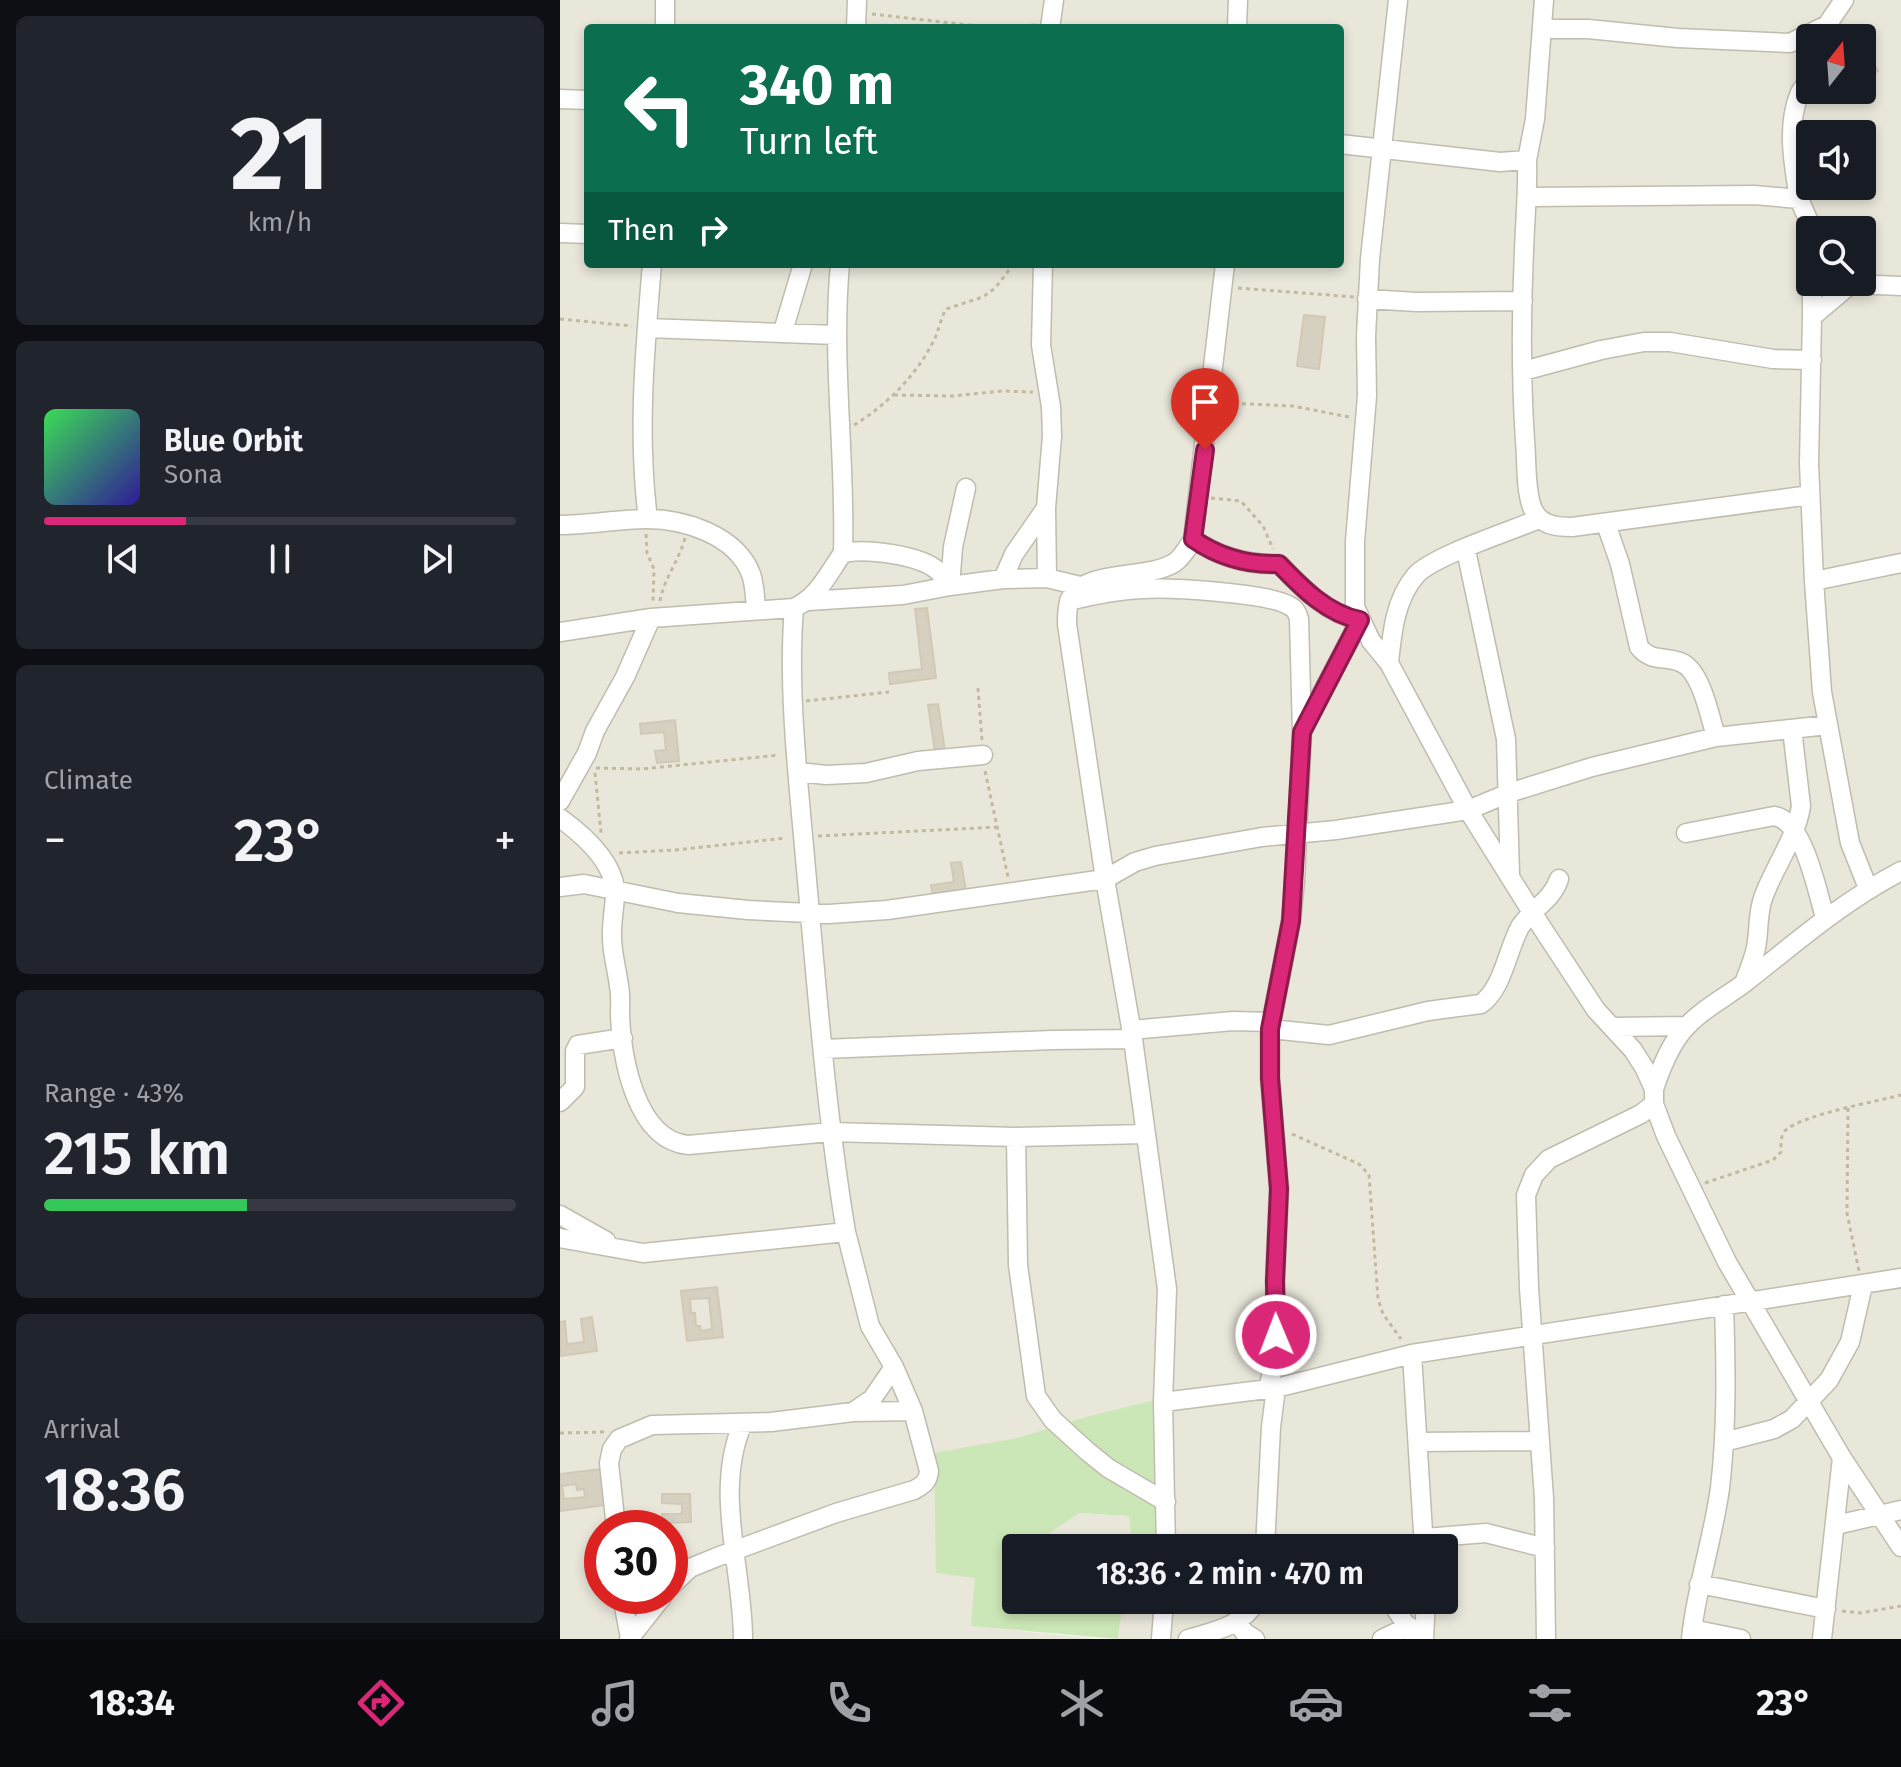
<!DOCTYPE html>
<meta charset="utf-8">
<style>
:root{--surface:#171b24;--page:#20242c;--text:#f1f3f6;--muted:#9ea1a6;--line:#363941;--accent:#db2777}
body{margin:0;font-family:"Fira Sans",sans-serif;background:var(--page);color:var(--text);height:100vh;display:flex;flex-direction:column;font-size:30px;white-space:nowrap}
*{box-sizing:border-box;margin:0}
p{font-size:26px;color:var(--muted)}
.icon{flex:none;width:44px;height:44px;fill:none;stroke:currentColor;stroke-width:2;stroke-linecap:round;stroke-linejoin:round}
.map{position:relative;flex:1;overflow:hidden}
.panel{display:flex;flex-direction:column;gap:16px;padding:16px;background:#0d0f14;width:560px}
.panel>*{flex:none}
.hud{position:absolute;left:24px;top:24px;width:760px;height:244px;border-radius:8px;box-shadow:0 4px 12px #0003;background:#0b6e4f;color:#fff;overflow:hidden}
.needle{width:52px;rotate:17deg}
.tools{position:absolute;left:1236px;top:24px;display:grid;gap:16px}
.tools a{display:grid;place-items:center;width:80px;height:80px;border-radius:8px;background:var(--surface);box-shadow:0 4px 12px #0003;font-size:40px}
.speed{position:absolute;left:24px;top:1510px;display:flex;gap:16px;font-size:40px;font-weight:700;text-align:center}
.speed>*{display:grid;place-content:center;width:104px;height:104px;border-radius:50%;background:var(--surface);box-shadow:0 4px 12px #0003;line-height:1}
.speed .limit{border:12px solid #d22;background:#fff;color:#111}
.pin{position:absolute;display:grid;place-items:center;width:68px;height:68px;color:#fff;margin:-82px -34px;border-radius:50% 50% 50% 0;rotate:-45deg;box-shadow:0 0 8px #0007}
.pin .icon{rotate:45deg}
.me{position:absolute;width:88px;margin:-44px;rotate:359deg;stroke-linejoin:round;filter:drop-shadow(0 0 6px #0008)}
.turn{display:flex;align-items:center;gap:28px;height:168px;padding:0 24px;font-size:36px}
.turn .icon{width:104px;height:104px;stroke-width:2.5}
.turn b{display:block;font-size:56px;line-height:68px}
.then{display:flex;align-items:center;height:76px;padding:0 24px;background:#0003;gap:16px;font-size:30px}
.big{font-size:60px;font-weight:600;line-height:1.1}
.panel .tile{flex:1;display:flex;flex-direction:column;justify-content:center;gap:12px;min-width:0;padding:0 28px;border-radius:12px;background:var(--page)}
.panel .dial{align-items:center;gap:0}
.dial b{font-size:104px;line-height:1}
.song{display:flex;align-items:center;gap:24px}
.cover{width:96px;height:96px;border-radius:12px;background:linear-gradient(135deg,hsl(130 70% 55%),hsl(250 70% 35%))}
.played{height:8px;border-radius:4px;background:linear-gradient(90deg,var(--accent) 30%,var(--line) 30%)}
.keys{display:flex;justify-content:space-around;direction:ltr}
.heat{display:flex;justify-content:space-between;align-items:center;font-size:44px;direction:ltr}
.charge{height:12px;border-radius:6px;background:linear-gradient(90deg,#34c759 43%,var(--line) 0)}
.trip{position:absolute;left:442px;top:1534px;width:456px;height:80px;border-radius:8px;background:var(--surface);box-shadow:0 4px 12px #0003;font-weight:600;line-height:80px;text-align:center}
.menu{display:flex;height:128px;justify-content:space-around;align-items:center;background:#090b0e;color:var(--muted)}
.menu .icon{width:56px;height:56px}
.menu .selected{color:var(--accent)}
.menu b{font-size:36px;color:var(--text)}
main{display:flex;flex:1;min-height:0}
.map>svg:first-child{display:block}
</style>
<main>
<section class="panel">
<div class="tile dial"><b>21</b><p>km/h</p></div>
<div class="tile">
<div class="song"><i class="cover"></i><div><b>Blue Orbit</b><p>Sona</p></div></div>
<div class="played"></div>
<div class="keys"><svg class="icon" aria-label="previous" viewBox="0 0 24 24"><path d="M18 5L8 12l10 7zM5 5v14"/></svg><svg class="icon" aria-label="pause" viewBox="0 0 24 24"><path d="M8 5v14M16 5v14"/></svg><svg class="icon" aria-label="next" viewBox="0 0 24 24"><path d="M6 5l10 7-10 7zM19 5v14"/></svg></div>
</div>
<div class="tile"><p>Climate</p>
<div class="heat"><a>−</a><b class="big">23°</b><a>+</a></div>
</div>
<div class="tile"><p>Range · 43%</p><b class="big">215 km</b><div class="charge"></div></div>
<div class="tile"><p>Arrival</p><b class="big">18:36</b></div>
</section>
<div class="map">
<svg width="1341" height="1639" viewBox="0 0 1341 1639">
<rect width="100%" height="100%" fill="#f5f3ec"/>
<path fill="#e9e6da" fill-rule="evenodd" d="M0,0H1341V1639H558L562,1608L551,1600H884V1548H607L526,1417L457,1438L415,1578L412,1626L537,1639H0ZM28,28H780V264H28ZM1250,38H1302V90H1250ZM1250,134H1302V186H1250ZM1250,230H1302V282H1250ZM42,1528H110V1596H42Z
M518,1513L569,1516L571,1539L545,1548H493L485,1536Z"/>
<path fill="#cce7b7" d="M595,1400L607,1548H545L571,1539L569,1516L519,1513L485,1536L493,1548H456V1600H551L562,1608L558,1639L411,1626L415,1578L376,1573L374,1453L457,1438L526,1417Z"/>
<path fill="#d6d0c1" stroke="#d1c9b5" stroke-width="2" fill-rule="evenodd" d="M1306,51L1318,71L1302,81V54Z
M744,315L765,317L759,369L737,366Z
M367,608L376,678L330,684L329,673L362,669L355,609Z
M378,704L385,751L375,752L368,705Z
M115,720L119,761L97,763L95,751L106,750L104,732L81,734L80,724Z
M401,862L406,891L373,896L371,885L394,882L391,863Z
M157,1287L163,1337L127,1341L121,1291ZM149,1298L152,1329L141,1331L140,1326H136L135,1313H131L130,1299Z
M32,1317L37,1351L0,1356V1322L5,1321L7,1344L24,1342L21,1319Z
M41,1469L46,1505L0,1511V1474ZM16,1484L17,1490L24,1489L25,1497L4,1499L2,1486Z
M102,1494H130L131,1522L103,1523L102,1514H122V1504L102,1503Z"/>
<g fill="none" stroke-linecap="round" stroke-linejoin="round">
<defs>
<path id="minor" d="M838,0L810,259L806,336L807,396L795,541V607L811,641L829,663L908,810L973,914L1036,1010L1073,1050L1085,1069L1094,1089V1104L1106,1136L1167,1262L1282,1458L1341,1547
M105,28V0
M296,28L297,0
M490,28L494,0
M677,28L678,0
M982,29H1028L1118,38L1230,43L1267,25L1284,0
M0,99L28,100
M780,144L940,162L967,160L975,119L984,0
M967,160C968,191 965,220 964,251C961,314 961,378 965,441C967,461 965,488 972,507C978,525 996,527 1012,527L1250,495
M969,197L1194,195L1239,199L1250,224V234
M1239,199C1234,166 1226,128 1239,95C1241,88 1246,86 1250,79
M0,233L28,234
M280,264C271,360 286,457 283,553
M483,264L481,345L491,407L492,436L486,508L487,578L520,586
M1252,282V317
M807,299L857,302L963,301
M87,328L276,335
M223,331L243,264
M963,371L1041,350L1084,342H1110L1213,359L1252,360
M88,519C77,434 85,348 92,264
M1046,524L1060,564L1079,647C1091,662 1104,656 1120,662C1141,669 1150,717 1156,737
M0,525C29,525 58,519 87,519C124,519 176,535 191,574C195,585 195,599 196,610
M633,539C659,557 689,565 719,564C741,586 767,615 800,620L743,729
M906,550L946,739L950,874
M443,579L454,554L486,508
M1254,581L1341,563
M248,601L343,595L390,586L393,547L406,488
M509,601C533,595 557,590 582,589C609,587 706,593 728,605C735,608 737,612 739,619L742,732L735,881L731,921L710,1029V1078L719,1189L715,1281L717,1352L708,1389
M0,632L91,618L234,608C259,596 267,575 283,553C305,548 361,555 378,571C383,575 386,582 390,586L443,579L487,578
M829,663C832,633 835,599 856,575C873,556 951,531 979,519
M239,772L266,775L306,773L358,761L423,755
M0,801L27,753L35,731L65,677L91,618
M0,818C22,834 52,860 55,889C56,900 51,923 52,937C52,954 57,969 59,986C61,996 60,1006 60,1016C62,1059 76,1140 128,1145L271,1132L456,1137L586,1134
M1126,833L1214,816C1244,820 1257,892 1265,917
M0,887L24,884L118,903L188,910L269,914L327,910L545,879L575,862L595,856L702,837L776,830L908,810L949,793L1032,767L1156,737L1268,725
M1308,888L1290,843L1262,692L1254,581L1249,463L1252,317L1291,284L1341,286
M1184,983C1189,969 1196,955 1197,941C1199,926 1198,913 1203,898C1214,867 1236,839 1241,806L1232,729
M1053,1027L1126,1026
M710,1029L769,1035L868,1011L921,1004C943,988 947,951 960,927C971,909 992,901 999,879
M571,1030L673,1021L711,1022
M263,1049L492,1040L573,1039
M1094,1089C1101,1068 1111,1041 1128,1025C1145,1007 1168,996 1187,981C1239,940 1282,902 1341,871
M0,1102L15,1087V1051L18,1045L63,1038
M456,1137L458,1265L476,1396L493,1420L527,1451L548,1468L606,1502
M0,1215L46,1241
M0,1238L83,1253L286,1232C266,1112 257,990 246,869C239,787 227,689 234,608
M852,1354L864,1548
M603,1402L716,1388
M293,1412L353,1411
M858,1442L980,1441
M1164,1442L1214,1429L1232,1419L1269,1380L1290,1342L1303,1285
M1276,1525L1341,1510
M56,1528L49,1463L52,1449L59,1439L92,1425L211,1422L293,1412L312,1399L334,1367
M864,1538L926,1533L985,1548
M606,1548L603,1402L607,1289L573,1039L545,879L507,624C507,616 507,606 510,599C525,569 586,580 614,563C622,558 628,547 633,539L665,264
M705,1548L711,1427L716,1388L852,1354L1341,1278
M1139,1584L1266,1609
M110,1587L130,1568L157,1557L276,1513L354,1490C363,1485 368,1482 369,1471L353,1411L334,1367L310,1326L286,1232
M62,1596L70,1638
M830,1600L855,1639
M678,1622L684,1632L695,1639
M1132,1629L1181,1639
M69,1639L103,1596
M183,1639C183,1568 153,1491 183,1423
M601,1639L604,1600
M628,1639C655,1631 683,1626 697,1600
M822,1639L849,1626
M864,1639L866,1600
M986,1639L984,1498L969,1288L966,1195L974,1175L989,1159L1081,1114L1094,1104
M1131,1639C1136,1588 1153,1539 1160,1488C1167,1428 1166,1366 1164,1305
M1262,1639L1282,1458"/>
</defs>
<use href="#minor" stroke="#c0bcae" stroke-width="21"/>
<path stroke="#c2baa0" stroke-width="3" stroke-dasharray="4 4" stroke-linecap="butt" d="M312,14L435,28L476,25
M678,288L794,297
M0,319L72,326
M334,395L392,396L442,391L473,392
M666,403L733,406L789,417
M294,425C327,405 358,374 375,338C379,329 381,318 386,309L423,297L435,288L454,264
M651,498L681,501L703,526L713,549
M86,534L87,553L94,569L93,601
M100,601C104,578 119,561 125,538
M418,688L422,740
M246,701L329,692
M36,768L82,769L219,755
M425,771L448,877
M35,773L41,833
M258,836L438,827
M59,853L115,850L226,838
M1288,1108L1287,1213L1299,1271
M732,1134L799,1164L809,1175L818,1299L823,1314L841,1339
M1145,1183L1213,1160L1221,1152C1221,1144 1220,1134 1227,1129C1247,1114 1314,1102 1341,1095
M0,1433L45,1432
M1282,1611L1300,1613L1341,1606"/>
<use href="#minor" stroke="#fff" stroke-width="18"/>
</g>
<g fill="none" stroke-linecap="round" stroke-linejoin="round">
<defs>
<path id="route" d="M645,450L633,539C659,557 689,565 719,564C741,587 767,614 800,620L742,732L731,921L710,1029V1078L719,1189L715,1281L716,1335"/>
</defs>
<use href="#route" stroke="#8e194d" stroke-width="20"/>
<use href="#route" stroke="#db2777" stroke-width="14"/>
</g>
</svg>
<div class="tools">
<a><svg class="needle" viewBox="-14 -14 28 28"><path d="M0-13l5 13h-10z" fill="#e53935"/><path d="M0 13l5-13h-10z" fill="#9ea1a6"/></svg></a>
<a><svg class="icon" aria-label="sound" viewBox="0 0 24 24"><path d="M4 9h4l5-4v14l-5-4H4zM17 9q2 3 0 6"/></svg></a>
<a><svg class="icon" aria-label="search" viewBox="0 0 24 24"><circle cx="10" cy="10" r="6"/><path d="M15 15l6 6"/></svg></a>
</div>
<div class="speed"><div class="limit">30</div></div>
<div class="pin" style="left:645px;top:450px;background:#d93025"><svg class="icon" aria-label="arrive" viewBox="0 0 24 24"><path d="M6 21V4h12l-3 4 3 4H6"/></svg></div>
<svg class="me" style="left:716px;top:1335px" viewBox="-20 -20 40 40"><circle r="17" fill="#db2777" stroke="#fff" stroke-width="3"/><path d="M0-11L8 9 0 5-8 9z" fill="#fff"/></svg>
<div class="trip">18:36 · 2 min · 470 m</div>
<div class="hud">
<div class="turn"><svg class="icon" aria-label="left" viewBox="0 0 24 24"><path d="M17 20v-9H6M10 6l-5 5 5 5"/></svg><div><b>340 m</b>Turn left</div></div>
<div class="then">Then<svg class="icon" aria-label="right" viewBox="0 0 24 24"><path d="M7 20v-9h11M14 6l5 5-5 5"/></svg></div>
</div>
</div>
</main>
<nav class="menu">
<b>18:34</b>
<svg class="icon selected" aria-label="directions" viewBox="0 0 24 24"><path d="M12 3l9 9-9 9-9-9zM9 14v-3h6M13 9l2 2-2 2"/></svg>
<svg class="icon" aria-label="music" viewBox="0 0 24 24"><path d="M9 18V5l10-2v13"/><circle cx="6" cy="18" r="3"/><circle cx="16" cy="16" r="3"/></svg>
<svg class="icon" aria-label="phone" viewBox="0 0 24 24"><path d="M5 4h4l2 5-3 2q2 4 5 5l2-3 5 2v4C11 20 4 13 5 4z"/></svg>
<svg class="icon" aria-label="climate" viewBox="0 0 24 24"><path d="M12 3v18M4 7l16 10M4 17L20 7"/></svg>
<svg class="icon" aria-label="car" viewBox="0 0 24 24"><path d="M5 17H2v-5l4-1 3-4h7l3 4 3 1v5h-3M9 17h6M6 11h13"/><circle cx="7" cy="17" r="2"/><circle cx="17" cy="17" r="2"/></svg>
<svg class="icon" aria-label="filters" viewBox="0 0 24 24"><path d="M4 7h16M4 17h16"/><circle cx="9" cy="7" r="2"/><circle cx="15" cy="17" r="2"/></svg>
<b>23°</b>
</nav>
